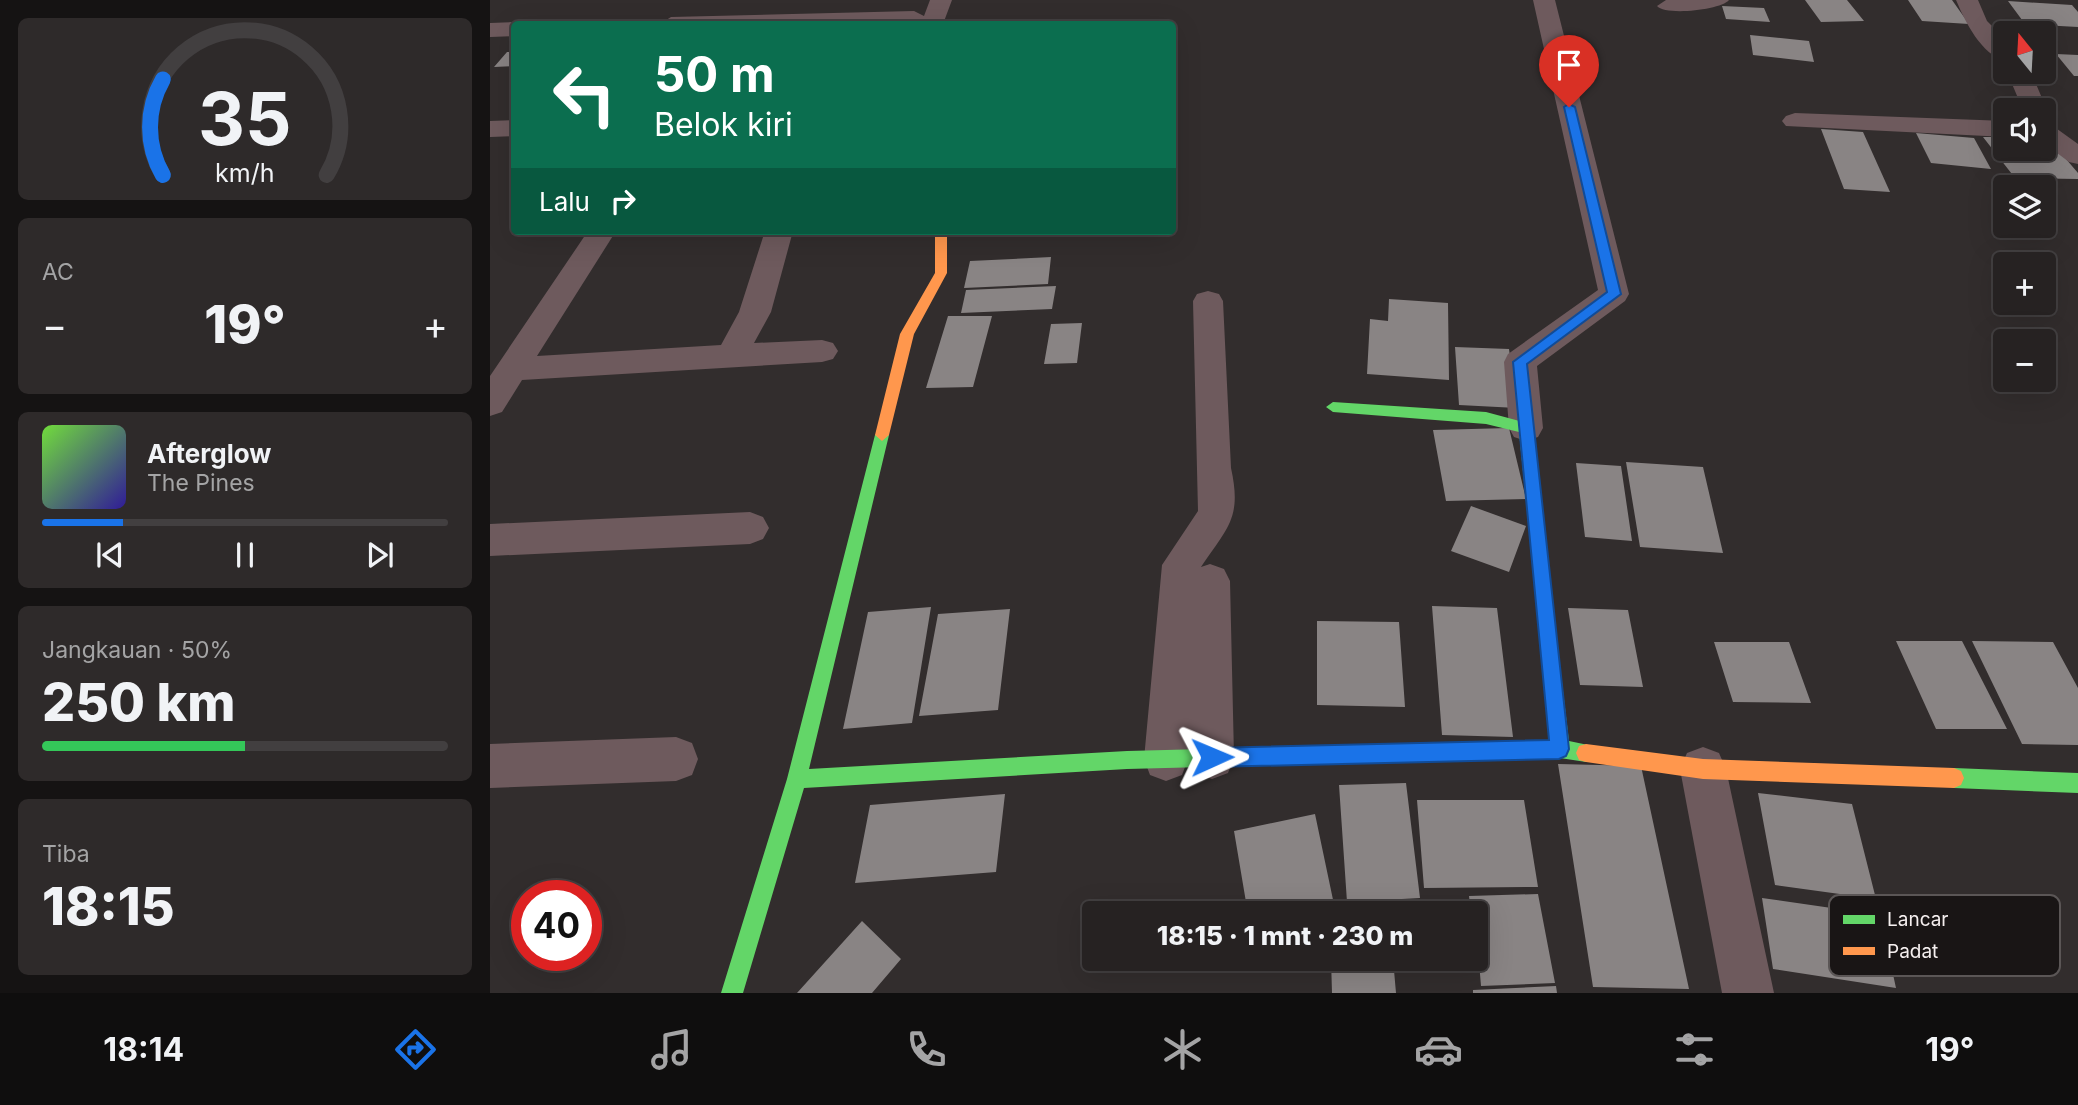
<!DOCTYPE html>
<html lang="id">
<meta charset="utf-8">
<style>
:root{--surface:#262222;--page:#2e2a2a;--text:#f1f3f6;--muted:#a4a4a5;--line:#423f40;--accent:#1a73e8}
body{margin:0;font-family:Inter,sans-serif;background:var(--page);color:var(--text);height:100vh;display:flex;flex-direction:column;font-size:26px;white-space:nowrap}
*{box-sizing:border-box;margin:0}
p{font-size:23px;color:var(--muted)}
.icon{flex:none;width:38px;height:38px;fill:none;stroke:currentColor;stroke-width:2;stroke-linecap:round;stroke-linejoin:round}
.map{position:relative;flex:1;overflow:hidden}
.side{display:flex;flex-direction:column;gap:18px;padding:18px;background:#151313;width:490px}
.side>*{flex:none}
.banner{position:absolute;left:21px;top:21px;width:665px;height:214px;border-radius:7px;box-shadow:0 7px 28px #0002,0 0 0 2px var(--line);background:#0b6e4f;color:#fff;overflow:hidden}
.needle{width:46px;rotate:342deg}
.tools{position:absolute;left:1503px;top:21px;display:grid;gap:14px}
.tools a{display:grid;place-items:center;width:63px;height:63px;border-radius:7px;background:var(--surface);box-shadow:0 7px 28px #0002,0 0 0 2px var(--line);font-size:35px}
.speed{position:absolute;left:21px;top:880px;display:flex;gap:14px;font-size:35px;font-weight:700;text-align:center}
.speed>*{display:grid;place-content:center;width:91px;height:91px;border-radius:50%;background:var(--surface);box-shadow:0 7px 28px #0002,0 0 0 2px var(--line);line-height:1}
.speed .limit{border:10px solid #d22;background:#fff;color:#111}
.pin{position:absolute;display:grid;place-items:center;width:60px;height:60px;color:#fff;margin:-72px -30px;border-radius:50% 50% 50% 0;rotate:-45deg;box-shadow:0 0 7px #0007}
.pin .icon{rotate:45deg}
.me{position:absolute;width:77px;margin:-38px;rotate:89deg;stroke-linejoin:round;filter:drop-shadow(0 0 5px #0008)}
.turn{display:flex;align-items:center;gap:24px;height:147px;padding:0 28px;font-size:32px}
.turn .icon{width:91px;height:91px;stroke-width:2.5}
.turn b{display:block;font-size:49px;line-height:60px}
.then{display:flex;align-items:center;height:66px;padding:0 28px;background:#0003;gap:14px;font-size:26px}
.big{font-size:52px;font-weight:800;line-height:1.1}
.side .tile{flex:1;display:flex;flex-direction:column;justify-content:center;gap:10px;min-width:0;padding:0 24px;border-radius:10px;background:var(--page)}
.side .dial{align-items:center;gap:0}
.dial svg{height:182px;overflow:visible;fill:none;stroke:var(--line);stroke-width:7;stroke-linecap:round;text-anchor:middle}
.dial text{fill:var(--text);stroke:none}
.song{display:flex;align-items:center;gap:21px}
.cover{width:84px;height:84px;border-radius:10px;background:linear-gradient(135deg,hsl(100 70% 55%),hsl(250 70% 35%))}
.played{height:7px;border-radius:4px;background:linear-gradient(90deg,var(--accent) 20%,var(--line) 20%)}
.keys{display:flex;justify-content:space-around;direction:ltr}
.heat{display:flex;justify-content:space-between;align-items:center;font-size:38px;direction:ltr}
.charge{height:10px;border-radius:5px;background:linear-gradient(90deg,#34c759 50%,var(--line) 0)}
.trip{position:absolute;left:592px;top:901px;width:406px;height:70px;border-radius:7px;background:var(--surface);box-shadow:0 7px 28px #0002,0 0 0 2px var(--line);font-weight:800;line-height:70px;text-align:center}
.tab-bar{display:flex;height:112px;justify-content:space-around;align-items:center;background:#0f0e0e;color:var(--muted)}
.tab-bar .icon{width:49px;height:49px}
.tab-bar .active{color:var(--accent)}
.tab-bar b{font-size:32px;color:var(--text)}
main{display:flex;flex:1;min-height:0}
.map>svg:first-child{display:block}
</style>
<main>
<section class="side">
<div class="tile dial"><svg viewBox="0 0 100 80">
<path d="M14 69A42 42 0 1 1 86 69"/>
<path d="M14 69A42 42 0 0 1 14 27" stroke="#1a73e8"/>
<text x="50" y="56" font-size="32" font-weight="700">35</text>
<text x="50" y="72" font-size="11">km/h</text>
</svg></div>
<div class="tile"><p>AC</p>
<div class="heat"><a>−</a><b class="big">19°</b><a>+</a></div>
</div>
<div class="tile">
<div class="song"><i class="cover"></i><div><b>Afterglow</b><p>The Pines</p></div></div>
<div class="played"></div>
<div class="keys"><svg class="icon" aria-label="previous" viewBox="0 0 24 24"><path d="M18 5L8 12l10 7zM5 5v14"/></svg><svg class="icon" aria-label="pause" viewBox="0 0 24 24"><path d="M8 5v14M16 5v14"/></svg><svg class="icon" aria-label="next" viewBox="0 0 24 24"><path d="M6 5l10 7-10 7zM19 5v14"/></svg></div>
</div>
<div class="tile"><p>Jangkauan · 50%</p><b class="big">250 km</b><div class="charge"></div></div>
<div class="tile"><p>Tiba</p><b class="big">18:15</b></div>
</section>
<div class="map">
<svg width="1588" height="993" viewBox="0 0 1588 993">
<rect width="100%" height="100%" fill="#322d2d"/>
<path fill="#898484" d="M1315,0H1357L1374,21L1331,22Z
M1418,0H1462L1479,24L1432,21Z
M1518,1L1582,5L1588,12V27L1535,24Z
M1232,6L1274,8L1280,22L1236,19Z
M1260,35L1319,41L1324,62L1263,55Z
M17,52H24V66L4,67Z
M1566,54L1588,55V76H1584Z
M1331,129L1373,132L1400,192L1354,189Z
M1426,133L1484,138L1501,169L1441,163Z
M1493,137H1516V149H1554V138H1558L1588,173V179L1525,178Z
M561,257L558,284L474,288L480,261Z
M566,286L562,309L471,313L476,290Z
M899,299L958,303L959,380L877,374L880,319L898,321Z
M458,316H502L483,387L436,388Z
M592,323L587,363L554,364L561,324Z
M965,347L1019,349L1027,408L969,405Z
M1019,428L1036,499L956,501L943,430Z
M1136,462L1213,467L1233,553L1150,547Z
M1086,463L1131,466L1142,541L1095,537Z
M981,506L1036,526L1019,572L961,551Z
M942,606L1007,608L1023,737L952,735Z
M441,607L422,723L353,729L378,612Z
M1078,608L1138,610L1153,687L1090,685Z
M520,609L508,710L429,716L448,614Z
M827,621L909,622L915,707L827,705Z
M1406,641H1472L1517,729H1446Z
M1482,641L1563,642L1588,688V745L1532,744Z
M1224,642H1299L1321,703L1243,702Z
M1068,764L1151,766L1199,989L1103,987Z
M916,783L930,898L857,902L849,785Z
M1268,793L1362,804L1386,899L1285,885Z
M515,794L506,872L365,883L380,805Z
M927,800H1034L1048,887L934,888Z
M825,814L846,914H758L744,831Z
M1048,894L1065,983L991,986L985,914H981L979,896Z
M1272,898L1390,915L1406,988L1283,969Z
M372,921L411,959L382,993H307Z
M841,959H903L906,993H842Z
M1066,986L1067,993H983V990Z"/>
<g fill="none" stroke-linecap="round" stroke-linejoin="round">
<path fill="#6e5a5d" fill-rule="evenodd" d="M440,0H462L453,24H170L181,17L424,11L434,16Z
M1043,0H1065L1139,294L1135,301L1047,366L1053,428L1048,437L1036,441L1024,437L1019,428L1014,362L1018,354L1108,290Z
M1176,0H1239C1231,10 1175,16 1167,6Z
M1466,0H1488L1497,21L1516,40V61C1491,55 1475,21 1466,0Z
M24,22L32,24H24V36L0,37V23Z
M1517,72H1541L1557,110L1554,115V110H1533Z
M1305,113L1516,121V137L1296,126L1292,121L1296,116Z
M24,120V136L0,137V121Z
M1554,123L1563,126L1588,144V164L1579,162L1554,143Z
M98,231H126L47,356L231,345L249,312L275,231H303L281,312L264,343L332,340L343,343L348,351L343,359L332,362L32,380L12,412L0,416V376Z
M718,291L729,294L733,301L741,468C752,518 738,527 711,567L720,564L734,569L740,581L744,757L738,773L722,779L706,773L700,757V737L698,759L692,775L676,781L660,775L654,759L672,565L708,511L703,301L707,294Z
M260,512L273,517L279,528L273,539L260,544L0,556V524Z
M186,737L202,743L208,759L202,775L186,781L0,788V744Z
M1213,747L1229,753L1236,769L1284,993H1232L1190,769L1197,753Z"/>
<path fill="#63d668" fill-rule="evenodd" d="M843,402L996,412L1041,424L1079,741L1103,746L1106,753L1103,760L1096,762L1070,758L637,769L314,788L253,993H231L297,779L385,435L392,429L399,435L319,769L637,751L1060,740L1029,432L996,424L843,412L836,407Z
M1464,768L1588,773V793L1464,788L1457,785L1454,778L1457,771Z"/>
<path fill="#ff974d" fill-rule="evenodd" d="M445,231H457V273L424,334L399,435L392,441L385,435L410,334L445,273Z
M1096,744L1213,759L1464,768L1471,771L1474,778L1471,785L1464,788L1213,779L1096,762L1089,760L1086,753L1089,746Z"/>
</g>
<path fill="#1a73e8" stroke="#114b97" stroke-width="2" d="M1079,104L1085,107L1131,294L1037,364L1079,749L1076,756L1069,759L722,767L715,764L713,757L715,751L722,748L1059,740L1023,362L1117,292L1074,107Z"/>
<rect x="1339" y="895" width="231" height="81" rx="10" fill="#191515" stroke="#5b5656" stroke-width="2"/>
<rect x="1353" y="915" width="32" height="9" fill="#63d668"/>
<rect x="1353" y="947" width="32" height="8" fill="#ff974d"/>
<g font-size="19" fill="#f5efef">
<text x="1397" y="926">Lancar</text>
<text x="1397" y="958">Padat</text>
</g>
</svg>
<div class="tools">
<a><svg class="needle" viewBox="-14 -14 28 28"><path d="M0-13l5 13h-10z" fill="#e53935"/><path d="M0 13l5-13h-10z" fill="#a4a4a5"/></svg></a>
<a><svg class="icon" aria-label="sound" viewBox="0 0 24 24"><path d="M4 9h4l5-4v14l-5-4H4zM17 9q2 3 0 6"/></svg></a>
<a><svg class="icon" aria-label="layers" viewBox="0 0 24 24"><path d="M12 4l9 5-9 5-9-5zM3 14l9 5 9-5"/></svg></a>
<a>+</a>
<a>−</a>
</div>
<div class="speed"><div class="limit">40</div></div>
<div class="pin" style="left:1079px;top:107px;background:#d93025"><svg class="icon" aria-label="arrive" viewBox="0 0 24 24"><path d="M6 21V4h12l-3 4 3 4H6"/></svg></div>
<svg class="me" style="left:722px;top:757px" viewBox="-20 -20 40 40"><path d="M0-17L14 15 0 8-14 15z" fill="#1a73e8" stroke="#fff" stroke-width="4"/></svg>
<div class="trip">18:15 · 1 mnt · 230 m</div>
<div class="banner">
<div class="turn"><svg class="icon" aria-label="left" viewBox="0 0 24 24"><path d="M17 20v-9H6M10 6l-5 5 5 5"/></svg><div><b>50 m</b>Belok kiri</div></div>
<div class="then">Lalu<svg class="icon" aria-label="right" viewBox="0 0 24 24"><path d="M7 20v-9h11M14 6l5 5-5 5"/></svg></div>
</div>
</div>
</main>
<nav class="tab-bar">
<b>18:14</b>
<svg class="icon active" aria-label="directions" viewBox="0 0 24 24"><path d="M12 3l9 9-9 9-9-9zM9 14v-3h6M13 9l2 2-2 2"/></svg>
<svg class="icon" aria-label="music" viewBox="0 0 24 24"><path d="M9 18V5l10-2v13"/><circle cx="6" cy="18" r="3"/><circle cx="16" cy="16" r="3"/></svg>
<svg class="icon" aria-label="phone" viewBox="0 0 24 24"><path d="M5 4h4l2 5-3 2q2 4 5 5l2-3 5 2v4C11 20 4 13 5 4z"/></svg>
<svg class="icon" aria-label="climate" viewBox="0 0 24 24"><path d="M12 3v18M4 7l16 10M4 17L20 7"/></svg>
<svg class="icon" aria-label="car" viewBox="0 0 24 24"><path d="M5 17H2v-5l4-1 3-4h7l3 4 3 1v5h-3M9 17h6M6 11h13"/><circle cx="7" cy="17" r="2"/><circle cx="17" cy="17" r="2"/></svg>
<svg class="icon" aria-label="filters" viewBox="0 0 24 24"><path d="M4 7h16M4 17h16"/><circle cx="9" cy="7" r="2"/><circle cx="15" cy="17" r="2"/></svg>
<b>19°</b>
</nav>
